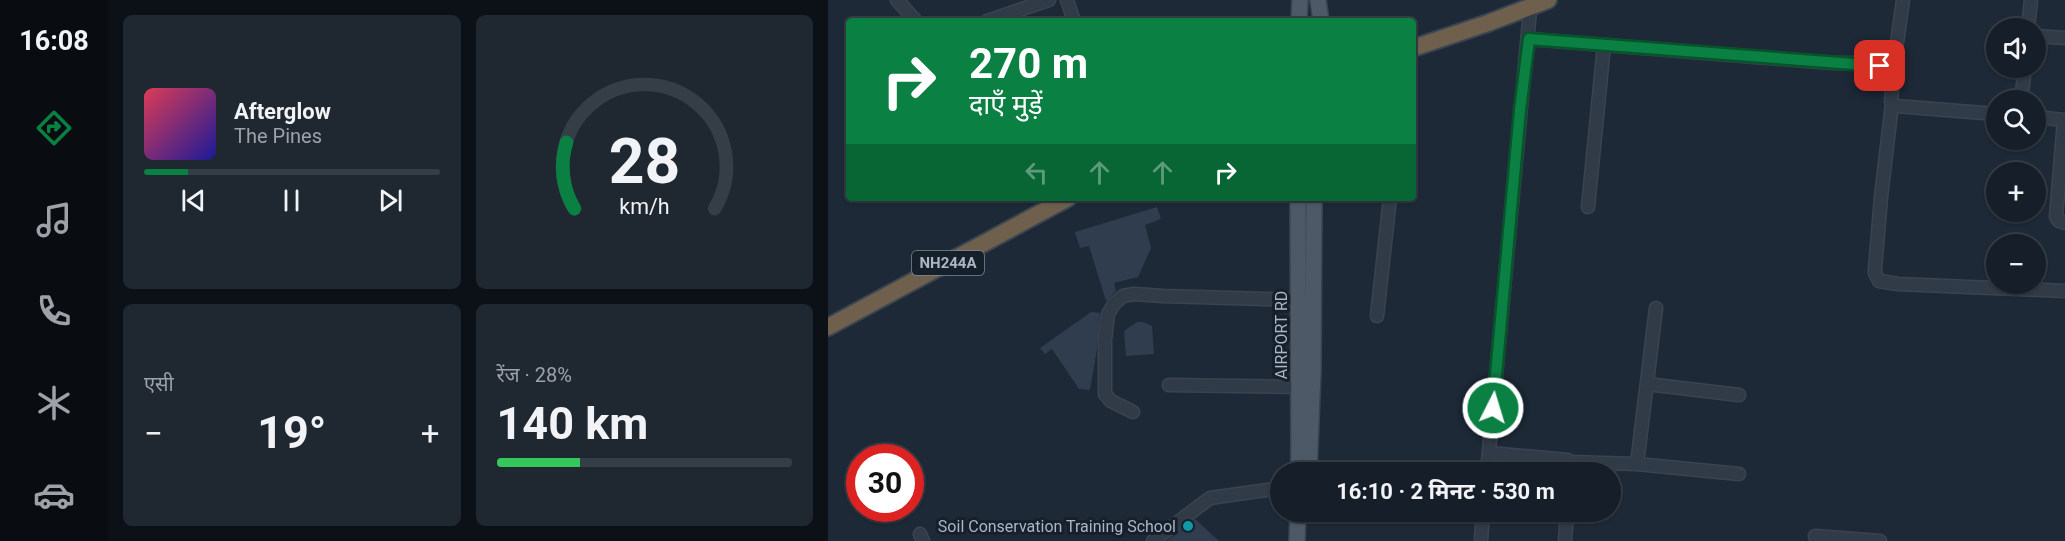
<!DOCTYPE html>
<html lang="hi">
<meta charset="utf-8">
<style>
:root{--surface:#161f29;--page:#1f2731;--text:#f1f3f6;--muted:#9ea2a8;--line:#353d46;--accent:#0b8043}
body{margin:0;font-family:Roboto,"Noto Sans Devanagari",sans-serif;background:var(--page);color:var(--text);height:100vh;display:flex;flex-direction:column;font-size:22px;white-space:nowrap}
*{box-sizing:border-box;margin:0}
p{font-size:20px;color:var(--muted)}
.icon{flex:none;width:33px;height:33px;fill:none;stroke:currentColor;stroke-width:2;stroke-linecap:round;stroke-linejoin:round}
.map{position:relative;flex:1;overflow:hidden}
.panel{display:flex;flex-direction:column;gap:15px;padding:15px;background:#0c1117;width:720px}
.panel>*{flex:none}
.banner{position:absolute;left:18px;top:18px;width:570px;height:183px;border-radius:6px;box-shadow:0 2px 4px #0004,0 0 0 2px var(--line);background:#0b8043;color:#fff;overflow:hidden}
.tools{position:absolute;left:1158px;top:18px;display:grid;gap:12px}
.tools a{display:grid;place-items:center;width:60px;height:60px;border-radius:50%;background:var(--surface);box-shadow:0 2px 4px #0004,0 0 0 2px var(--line);font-size:30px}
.speed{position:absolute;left:18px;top:444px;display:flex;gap:12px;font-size:30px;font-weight:700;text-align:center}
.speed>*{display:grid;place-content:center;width:78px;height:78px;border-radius:50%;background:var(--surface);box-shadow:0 2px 4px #0004,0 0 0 2px var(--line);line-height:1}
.speed .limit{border:9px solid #d22;background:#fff;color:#111}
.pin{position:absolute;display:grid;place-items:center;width:51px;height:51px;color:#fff;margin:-26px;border-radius:12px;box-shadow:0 3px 9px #0006}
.me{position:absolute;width:66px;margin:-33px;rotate:5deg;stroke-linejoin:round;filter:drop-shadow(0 0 4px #0008)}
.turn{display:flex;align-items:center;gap:21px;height:126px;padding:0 24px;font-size:27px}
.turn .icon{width:78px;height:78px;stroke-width:2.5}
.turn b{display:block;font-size:42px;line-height:51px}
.lanes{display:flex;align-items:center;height:57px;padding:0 24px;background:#0003;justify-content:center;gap:30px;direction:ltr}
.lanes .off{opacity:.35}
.big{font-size:45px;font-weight:700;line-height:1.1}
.panel .tile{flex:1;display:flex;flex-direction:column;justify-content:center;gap:9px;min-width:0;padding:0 21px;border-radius:9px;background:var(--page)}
.panel .dial{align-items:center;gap:0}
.dial svg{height:156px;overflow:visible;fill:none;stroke:var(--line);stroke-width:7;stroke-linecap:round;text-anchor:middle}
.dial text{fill:var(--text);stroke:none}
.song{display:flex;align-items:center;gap:18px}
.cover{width:72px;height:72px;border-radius:9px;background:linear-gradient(135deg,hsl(350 70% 55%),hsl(240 70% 35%))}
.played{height:6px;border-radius:3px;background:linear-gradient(90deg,var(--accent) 15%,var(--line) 15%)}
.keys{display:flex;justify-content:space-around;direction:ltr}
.heat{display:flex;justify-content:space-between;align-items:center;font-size:33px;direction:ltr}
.charge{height:9px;border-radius:4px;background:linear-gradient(90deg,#34c759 28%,var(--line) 0)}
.panel .tiles{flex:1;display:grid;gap:15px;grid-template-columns:repeat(2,1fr)}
.trip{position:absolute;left:442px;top:462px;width:351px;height:60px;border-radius:30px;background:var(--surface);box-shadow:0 2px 4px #0004,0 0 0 2px var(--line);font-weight:700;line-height:60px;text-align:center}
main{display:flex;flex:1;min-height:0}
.tabs{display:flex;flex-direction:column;width:108px;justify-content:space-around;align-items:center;background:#090c10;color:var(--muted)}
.tabs .icon{width:42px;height:42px}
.tabs .on{color:var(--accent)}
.tabs b{font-size:27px;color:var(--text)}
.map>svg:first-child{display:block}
</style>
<main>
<nav class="tabs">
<b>16:08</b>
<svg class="icon on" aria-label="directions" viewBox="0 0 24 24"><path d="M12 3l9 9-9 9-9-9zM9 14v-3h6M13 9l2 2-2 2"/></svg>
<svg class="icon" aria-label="music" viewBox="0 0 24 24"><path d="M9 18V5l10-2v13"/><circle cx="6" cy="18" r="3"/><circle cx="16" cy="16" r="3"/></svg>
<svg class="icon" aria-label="phone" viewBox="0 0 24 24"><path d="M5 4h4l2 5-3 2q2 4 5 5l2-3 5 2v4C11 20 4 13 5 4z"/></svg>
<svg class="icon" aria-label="climate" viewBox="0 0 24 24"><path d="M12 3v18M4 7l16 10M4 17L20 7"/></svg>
<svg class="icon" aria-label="car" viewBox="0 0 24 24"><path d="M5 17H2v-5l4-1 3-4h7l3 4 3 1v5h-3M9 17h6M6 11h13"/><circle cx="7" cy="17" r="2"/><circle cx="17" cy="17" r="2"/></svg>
</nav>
<section class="panel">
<div class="tiles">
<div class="tile">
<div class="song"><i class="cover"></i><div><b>Afterglow</b><p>The Pines</p></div></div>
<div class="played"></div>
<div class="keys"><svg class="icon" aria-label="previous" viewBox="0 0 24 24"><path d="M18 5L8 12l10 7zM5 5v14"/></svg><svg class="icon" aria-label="pause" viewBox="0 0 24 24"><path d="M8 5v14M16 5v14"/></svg><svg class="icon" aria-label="next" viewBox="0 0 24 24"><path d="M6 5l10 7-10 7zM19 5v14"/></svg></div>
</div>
<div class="tile dial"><svg viewBox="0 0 100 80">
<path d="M14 69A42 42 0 1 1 86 69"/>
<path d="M14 69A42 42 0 0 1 10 35" stroke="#0b8043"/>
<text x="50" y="56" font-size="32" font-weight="700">28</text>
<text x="50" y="72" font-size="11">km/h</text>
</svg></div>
<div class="tile"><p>एसी</p>
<div class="heat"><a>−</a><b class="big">19°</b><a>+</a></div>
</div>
<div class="tile"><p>रेंज · 28%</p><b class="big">140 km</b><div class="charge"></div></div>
</div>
</section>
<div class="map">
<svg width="1237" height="541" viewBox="0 0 1237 541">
<rect width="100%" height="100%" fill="#1d2937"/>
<path fill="#2f3d4e" d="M329,207L333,219L317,225L323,248L310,277L286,283L288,291L278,301L261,246L252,248L247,232Z
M263,312L272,313L269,349L262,390L251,389L224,349L217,354L212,348Z
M309,322H315L324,326L326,354L298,356L296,331Z
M367,519L391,541H339Z"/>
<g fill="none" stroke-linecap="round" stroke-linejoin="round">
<defs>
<path id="minor" d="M69,0L88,21
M239,0L246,21
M159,21L221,0
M1200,28L1203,0
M1208,36L1237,38
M701,39L1004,63C1020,64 1055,58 1062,77C1065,85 1064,94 1063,102L1068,106L1168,114
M1056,69L1068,50L1075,0
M1193,100L1197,68
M1064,104L1053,197L1047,269V273L1051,281L1070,284L1237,291
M1208,117L1237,120
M1236,120L1228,217L1231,221L1237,223
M760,207L776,45
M549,316L562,198
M819,384L911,395
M341,385L471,387
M305,412L283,401L277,394V340L280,314L286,304L295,296L306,294L335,296L471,300
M661,453L740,460L743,463L742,472
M742,462L809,464L911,474
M809,464L828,308
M659,472L703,0
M92,534L95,541
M987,536L1052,541
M325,541L382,498L453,488
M653,541L655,512
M737,541L739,512"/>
<path id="major" d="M490,0L493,21
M471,21L472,0
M470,198L471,472
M481,472L485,370L486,198
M469,541L470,512"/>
<path id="highway" d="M585,48L660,23L720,0
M0,327L240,198"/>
</defs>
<use href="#minor" stroke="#3a4450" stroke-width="15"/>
<use href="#major" stroke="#3a4450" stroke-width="18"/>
<use href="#highway" stroke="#3b4551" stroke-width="20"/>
<use href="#minor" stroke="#313a47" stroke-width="12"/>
<use href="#major" stroke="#4e5968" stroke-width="15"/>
<use href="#highway" stroke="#6e604d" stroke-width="16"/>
</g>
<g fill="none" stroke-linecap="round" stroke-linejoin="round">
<defs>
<path id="route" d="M665,408L692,110L701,39L1052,66"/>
</defs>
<use href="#route" stroke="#07532c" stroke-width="15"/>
<use href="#route" stroke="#0b8043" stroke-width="10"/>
</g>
<circle fill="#0f9aa8" stroke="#16202b" stroke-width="2" cx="360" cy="526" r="6"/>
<g text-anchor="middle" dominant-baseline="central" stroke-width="6" stroke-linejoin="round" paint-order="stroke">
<rect fill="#16202b" stroke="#7e8897" stroke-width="1.5" x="84" y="251" width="72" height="24" rx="4.5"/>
<g font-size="15" font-weight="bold" fill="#aab5c5">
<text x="120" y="263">NH244A</text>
</g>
<g font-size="16" fill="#aab5c5" stroke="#16202b">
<text transform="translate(453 335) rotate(-90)">AIRPORT RD</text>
</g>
<g font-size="16" fill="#aab5c5" stroke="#16202b" text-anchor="end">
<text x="348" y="526">Soil Conservation Training School</text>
</g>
</g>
</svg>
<div class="tools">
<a><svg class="icon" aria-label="sound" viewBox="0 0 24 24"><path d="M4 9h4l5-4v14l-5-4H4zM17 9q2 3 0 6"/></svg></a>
<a><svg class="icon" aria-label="search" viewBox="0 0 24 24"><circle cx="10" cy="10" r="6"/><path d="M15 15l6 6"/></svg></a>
<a>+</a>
<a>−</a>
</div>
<div class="speed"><div class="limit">30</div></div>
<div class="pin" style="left:1052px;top:66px;background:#d93025"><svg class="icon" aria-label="arrive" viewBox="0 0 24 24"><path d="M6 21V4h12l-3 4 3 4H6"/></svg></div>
<svg class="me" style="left:665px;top:408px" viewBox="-20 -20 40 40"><circle r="17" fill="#0b8043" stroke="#fff" stroke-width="3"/><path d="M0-11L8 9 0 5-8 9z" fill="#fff"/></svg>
<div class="trip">16:10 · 2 मिनट · 530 m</div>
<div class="banner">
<div class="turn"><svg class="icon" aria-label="right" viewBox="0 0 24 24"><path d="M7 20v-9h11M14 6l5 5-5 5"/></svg><div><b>270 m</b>दाएँ मुड़ें</div></div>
<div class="lanes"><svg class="icon off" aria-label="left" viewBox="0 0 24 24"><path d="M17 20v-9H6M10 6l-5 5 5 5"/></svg><svg class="icon off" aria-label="ahead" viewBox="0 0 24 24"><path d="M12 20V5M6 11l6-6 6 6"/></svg><svg class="icon off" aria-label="ahead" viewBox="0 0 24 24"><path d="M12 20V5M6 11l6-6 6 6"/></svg><svg class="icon" aria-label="right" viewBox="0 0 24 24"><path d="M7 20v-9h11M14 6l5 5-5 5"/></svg></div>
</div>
</div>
</main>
